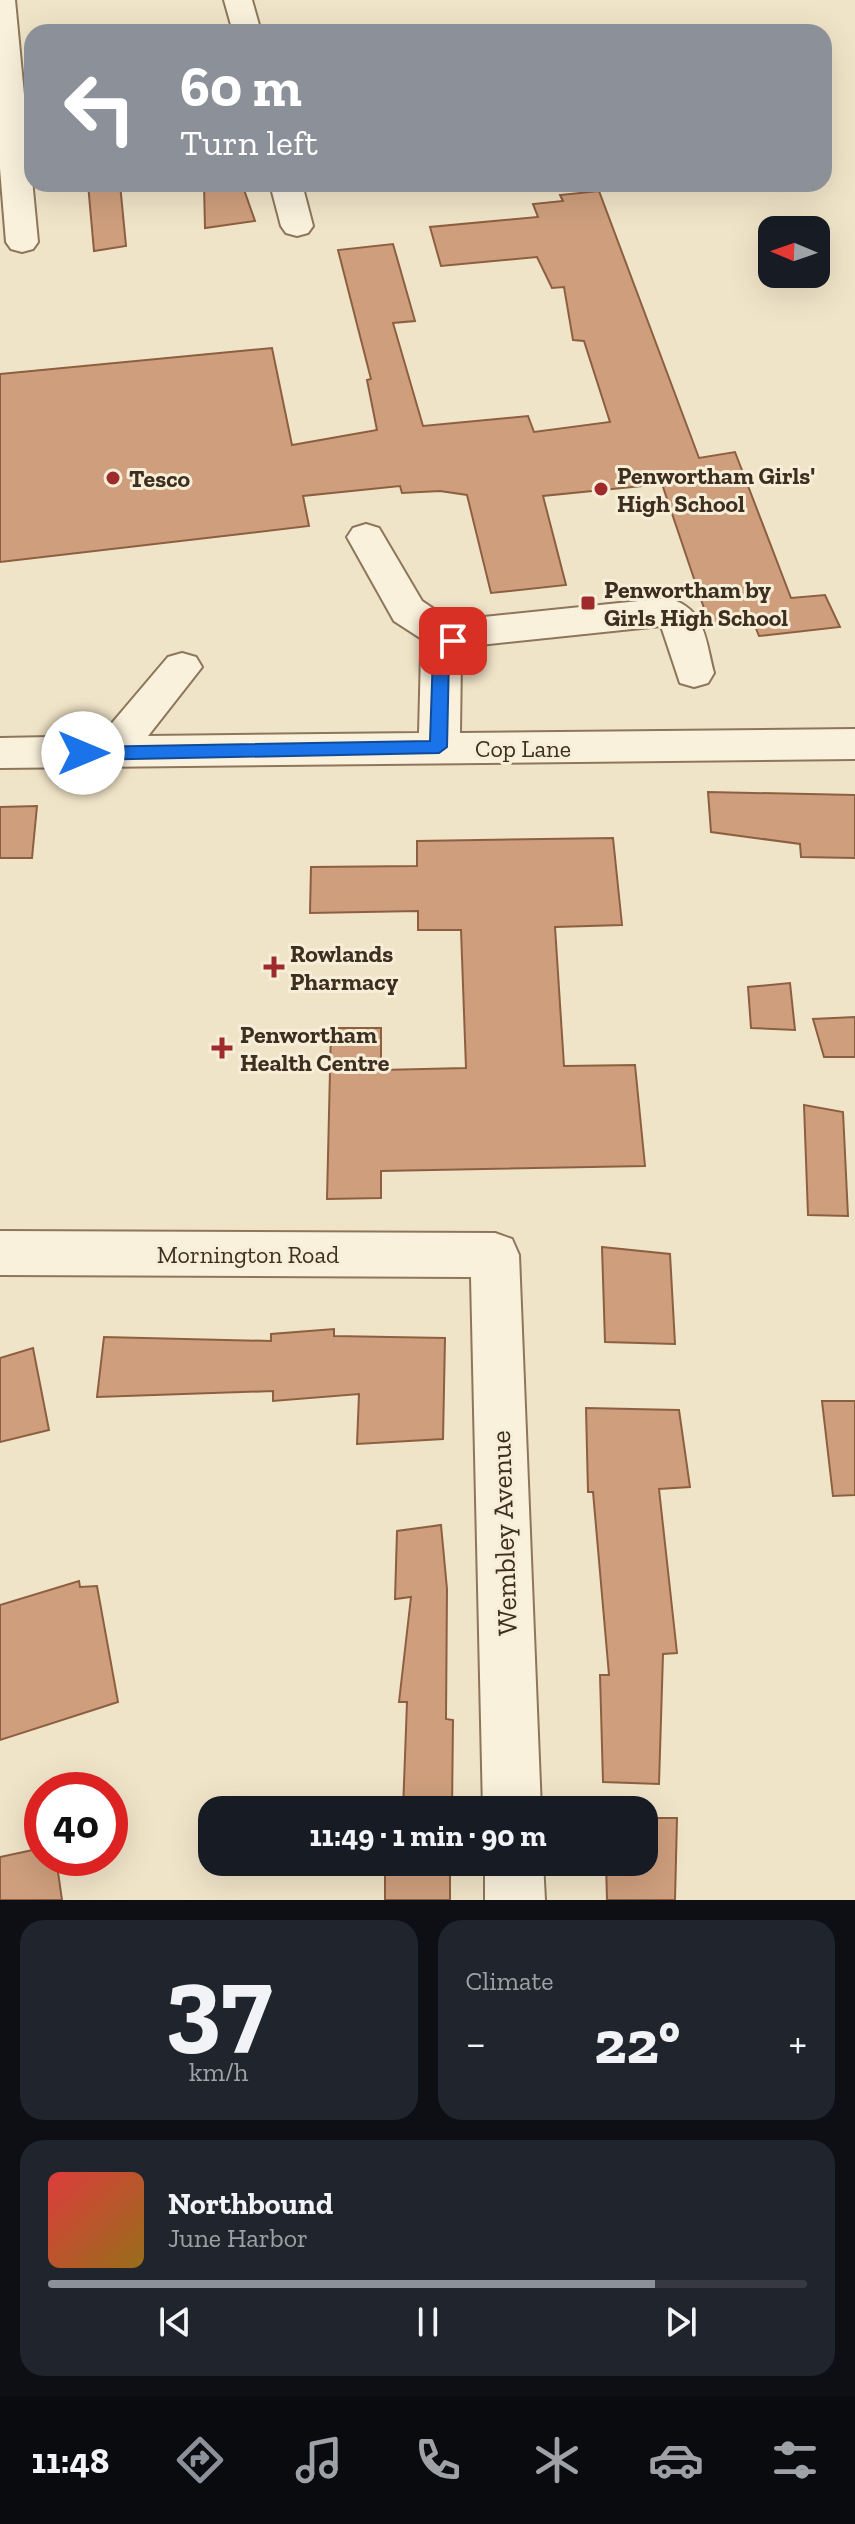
<!DOCTYPE html>
<meta charset="utf-8">
<style>
:root{--surface:#171b24;--page:#20242c;--text:#f1f3f6;--muted:#9ea1a6;--line:#363941;--accent:#8c9099}
body{margin:0;font-family:"Zilla Slab",serif;background:var(--page);color:var(--text);height:100vh;display:flex;flex-direction:column;font-size:30px;white-space:nowrap}
*{box-sizing:border-box;margin:0}
p{font-size:26px;color:var(--muted)}
.icon{flex:none;width:44px;height:44px;fill:none;stroke:currentColor;stroke-width:2;stroke-linecap:round;stroke-linejoin:round}
.map{position:relative;height:1900px;overflow:hidden}
.side{display:flex;flex-direction:column;gap:20px;padding:20px;background:#0d0f14;flex:1}
.side>*{flex:none}
.top-card{position:absolute;left:24px;top:24px;width:808px;height:168px;border-radius:24px;box-shadow:0 8px 32px #0002;background:#8c9099;color:#fff;overflow:hidden}
.needle{width:52px;rotate:272deg}
.tools{position:absolute;left:758px;top:216px;display:grid;gap:16px}
.tools a{display:grid;place-items:center;width:72px;height:72px;border-radius:16px;background:var(--surface);box-shadow:0 8px 32px #0002;font-size:40px}
.speed{position:absolute;left:24px;top:1772px;display:flex;gap:16px;font-size:40px;font-weight:700;text-align:center}
.speed>*{display:grid;place-content:center;width:104px;height:104px;border-radius:50%;background:var(--surface);box-shadow:0 8px 32px #0002;line-height:1}
.speed .limit{border:12px solid #d22;background:#fff;color:#111}
.pin{position:absolute;display:grid;place-items:center;width:68px;height:68px;color:#fff;margin:-34px;border-radius:16px;box-shadow:0 4px 12px #0006}
.me{position:absolute;width:88px;margin:-44px;rotate:90deg;stroke-linejoin:round;filter:drop-shadow(0 0 6px #0008)}
.turn{display:flex;align-items:center;gap:28px;height:168px;padding:0 24px;font-size:36px}
.turn .icon{width:104px;height:104px;stroke-width:2.5}
.turn b{display:block;font-size:56px;line-height:68px}
.big{font-size:60px;font-weight:700;line-height:1.1}
.side .card{flex:1;display:flex;flex-direction:column;justify-content:center;gap:12px;min-width:0;padding:0 28px;border-radius:24px;background:var(--page)}
.side .dial{align-items:center;gap:0}
.dial b{font-size:104px;line-height:1}
.song{display:flex;align-items:center;gap:24px}
.cover{width:96px;height:96px;border-radius:12px;background:linear-gradient(135deg,hsl(0 70% 55%),hsl(40 70% 35%))}
.played{height:8px;border-radius:4px;background:linear-gradient(90deg,var(--accent) 80%,var(--line) 80%)}
.keys{display:flex;justify-content:space-around;direction:ltr}
.heat{display:flex;justify-content:space-between;align-items:center;font-size:44px;direction:ltr}
.side .tiles{flex:1;display:grid;gap:20px;grid-template-columns:1fr 1fr}
.card:last-child{grid-column:span 2}
.trip{position:absolute;left:198px;top:1796px;width:460px;height:80px;border-radius:24px;background:var(--surface);box-shadow:0 8px 32px #0002;font-weight:700;line-height:80px;text-align:center}
.menu{display:flex;height:128px;justify-content:space-around;align-items:center;background:#090b0e;color:var(--muted)}
.menu .icon{width:56px;height:56px}
.menu .active{color:var(--accent)}
.menu b{font-size:36px;color:var(--text)}
.map>svg:first-child{display:block}
</style>
<div class="map">
<svg width="855" height="1900" viewBox="0 0 855 1900">
<rect width="100%" height="100%" fill="#f0e4c8"/>
<path fill="#cf9f7d" stroke="#8d5f41" stroke-width="2" d="M88,184H120L126,246L94,251Z
M204,184H242L255,221L205,228Z
M599,191L699,458L735,452L791,598L825,595L840,627L759,636L753,621L710,626L662,484L543,496L566,585L491,593L467,495L440,491L402,493L400,486L303,496L309,526L0,562V374L272,348L292,445L377,430L367,380L371,379L338,250L393,244L415,321L393,323L423,426L528,416L534,432L610,422L584,341L573,340L564,287L552,288L537,257L441,266L430,227L538,217L533,204L563,201L560,195Z
M708,792L855,795V858L801,857L800,844L711,832Z
M37,806L32,858H0V807Z
M613,838L622,925L555,927L564,1066L635,1065L645,1166L381,1171V1198L327,1199L331,1028H381V1070L466,1068L461,930H418V911L310,913L311,867L417,866V841Z
M790,983L795,1030L751,1028L748,987Z
M855,1017V1057H824L813,1019Z
M804,1105L843,1112L848,1216L808,1215Z
M602,1247L670,1254L675,1344L605,1342Z
M334,1329V1336L445,1338L443,1439L357,1444L359,1394L273,1401V1391L97,1397L104,1337L271,1341V1334Z
M33,1348L49,1430L0,1442V1358Z
M822,1401H855V1495L833,1496Z
M586,1408L679,1410L690,1487L659,1489L677,1653L663,1654L659,1784L603,1782L600,1675H609L593,1492H588Z
M441,1525L447,1589L446,1719L453,1720L452,1810H403L407,1702H399L411,1597L395,1599L397,1531Z
M79,1581L80,1587L97,1586L118,1702L0,1740V1605Z
M644,1818H677L675,1900H607L606,1862H644Z
M42,1848V1858H56L62,1900H0V1857Z
M385,1862H450V1900H385Z"/>
<g fill="none" stroke-linecap="round" stroke-linejoin="round">
<defs>
<path id="minor" d="M0,0H15L38,242L33,249L22,252L11,249L6,242L0,168Z
M224,0H252L261,32H233Z
M270,184H302L313,226L308,233L297,236L286,233L281,226Z
M366,524L379,528L422,601L456,624L474,618L668,598C706,609 705,639 714,673L708,683L694,687L680,683L661,626L480,645L461,658L460,733L855,729V759L0,768V738L101,736L168,657L182,653L196,657L202,667L148,736L419,733L421,654L428,643L394,621L347,537L353,528Z
M0,1231L495,1233L512,1239L519,1255L541,1810H483L471,1277L0,1275Z
M485,1862H543L545,1900H485Z"/>
</defs>
<use href="#minor" stroke="#8d765c" stroke-width="4"/>
<use href="#minor" fill="#faf1dc" fill-rule="evenodd"/>
</g>
<path fill="#1a73e8" stroke="#114b97" stroke-width="2" d="M453,635L461,641L449,656L447,747L439,753L83,760L75,753L83,747L430,741L433,654L448,637Z"/>
<g fill="#9e2a2b" stroke="#f7eed8" stroke-width="3">
<circle cx="113" cy="478" r="8"/>
<circle cx="601" cy="489" r="8"/>
<rect x="580" y="595" width="16" height="16" rx="4"/>
<path d="M270 955h8v8h8v8h-8v8h-8v-8h-8v-8h8z"/>
<path d="M218 1036h8v8h8v8h-8v8h-8v-8h-8v-8h8z"/>
</g>
<g text-anchor="middle" dominant-baseline="central" stroke-width="6" stroke-linejoin="round" paint-order="stroke">
<g font-size="24" font-weight="bold" fill="#3d2e20" stroke="#f7eed8" text-anchor="start">
<text x="617" y="475">Penwortham Girls'<tspan x="617" dy="28">High School</tspan></text>
<text x="129" y="478">Tesco</text>
<text x="604" y="589">Penwortham by<tspan x="604" dy="28">Girls High School</tspan></text>
<text x="290" y="953">Rowlands<tspan x="290" dy="28">Pharmacy</tspan></text>
<text x="240" y="1034">Penwortham<tspan x="240" dy="28">Health Centre</tspan></text>
</g>
<g font-size="24" fill="#3d2e20" stroke="#f7eed8">
<text x="523" y="748">Cop Lane</text>
<text x="248" y="1254">Mornington Road</text>
</g>
<g font-size="28" fill="#3d2e20" stroke="#f7eed8">
<text transform="translate(504 1533) rotate(-92)">Wembley Avenue</text>
</g>
</g>
</svg>
<div class="tools">
<a><svg class="needle" viewBox="-14 -14 28 28"><path d="M0-13l5 13h-10z" fill="#e53935"/><path d="M0 13l5-13h-10z" fill="#9ea1a6"/></svg></a>
</div>
<div class="speed"><div class="limit">40</div></div>
<div class="pin" style="left:453px;top:641px;background:#d93025"><svg class="icon" aria-label="arrive" viewBox="0 0 24 24"><path d="M6 21V4h12l-3 4 3 4H6"/></svg></div>
<svg class="me" style="left:83px;top:753px" viewBox="-20 -20 40 40"><circle r="19" fill="#fff"/><path d="M0-13L10 11 0 6-10 11z" fill="#1a73e8"/></svg>
<div class="trip">11:49 · 1 min · 90 m</div>
<div class="top-card">
<div class="turn"><svg class="icon" aria-label="left" viewBox="0 0 24 24"><path d="M17 20v-9H6M10 6l-5 5 5 5"/></svg><div><b>60 m</b>Turn left</div></div>
</div>
</div>
<section class="side">
<div class="tiles">
<div class="card dial"><b>37</b><p>km/h</p></div>
<div class="card"><p>Climate</p>
<div class="heat"><a>−</a><b class="big">22°</b><a>+</a></div>
</div>
<div class="card">
<div class="song"><i class="cover"></i><div><b>Northbound</b><p>June Harbor</p></div></div>
<div class="played"></div>
<div class="keys"><svg class="icon" aria-label="previous" viewBox="0 0 24 24"><path d="M18 5L8 12l10 7zM5 5v14"/></svg><svg class="icon" aria-label="pause" viewBox="0 0 24 24"><path d="M8 5v14M16 5v14"/></svg><svg class="icon" aria-label="next" viewBox="0 0 24 24"><path d="M6 5l10 7-10 7zM19 5v14"/></svg></div>
</div>
</div>
</section>
<nav class="menu">
<b>11:48</b>
<svg class="icon active" aria-label="directions" viewBox="0 0 24 24"><path d="M12 3l9 9-9 9-9-9zM9 14v-3h6M13 9l2 2-2 2"/></svg>
<svg class="icon" aria-label="music" viewBox="0 0 24 24"><path d="M9 18V5l10-2v13"/><circle cx="6" cy="18" r="3"/><circle cx="16" cy="16" r="3"/></svg>
<svg class="icon" aria-label="phone" viewBox="0 0 24 24"><path d="M5 4h4l2 5-3 2q2 4 5 5l2-3 5 2v4C11 20 4 13 5 4z"/></svg>
<svg class="icon" aria-label="climate" viewBox="0 0 24 24"><path d="M12 3v18M4 7l16 10M4 17L20 7"/></svg>
<svg class="icon" aria-label="car" viewBox="0 0 24 24"><path d="M5 17H2v-5l4-1 3-4h7l3 4 3 1v5h-3M9 17h6M6 11h13"/><circle cx="7" cy="17" r="2"/><circle cx="17" cy="17" r="2"/></svg>
<svg class="icon" aria-label="filters" viewBox="0 0 24 24"><path d="M4 7h16M4 17h16"/><circle cx="9" cy="7" r="2"/><circle cx="15" cy="17" r="2"/></svg>
</nav>
